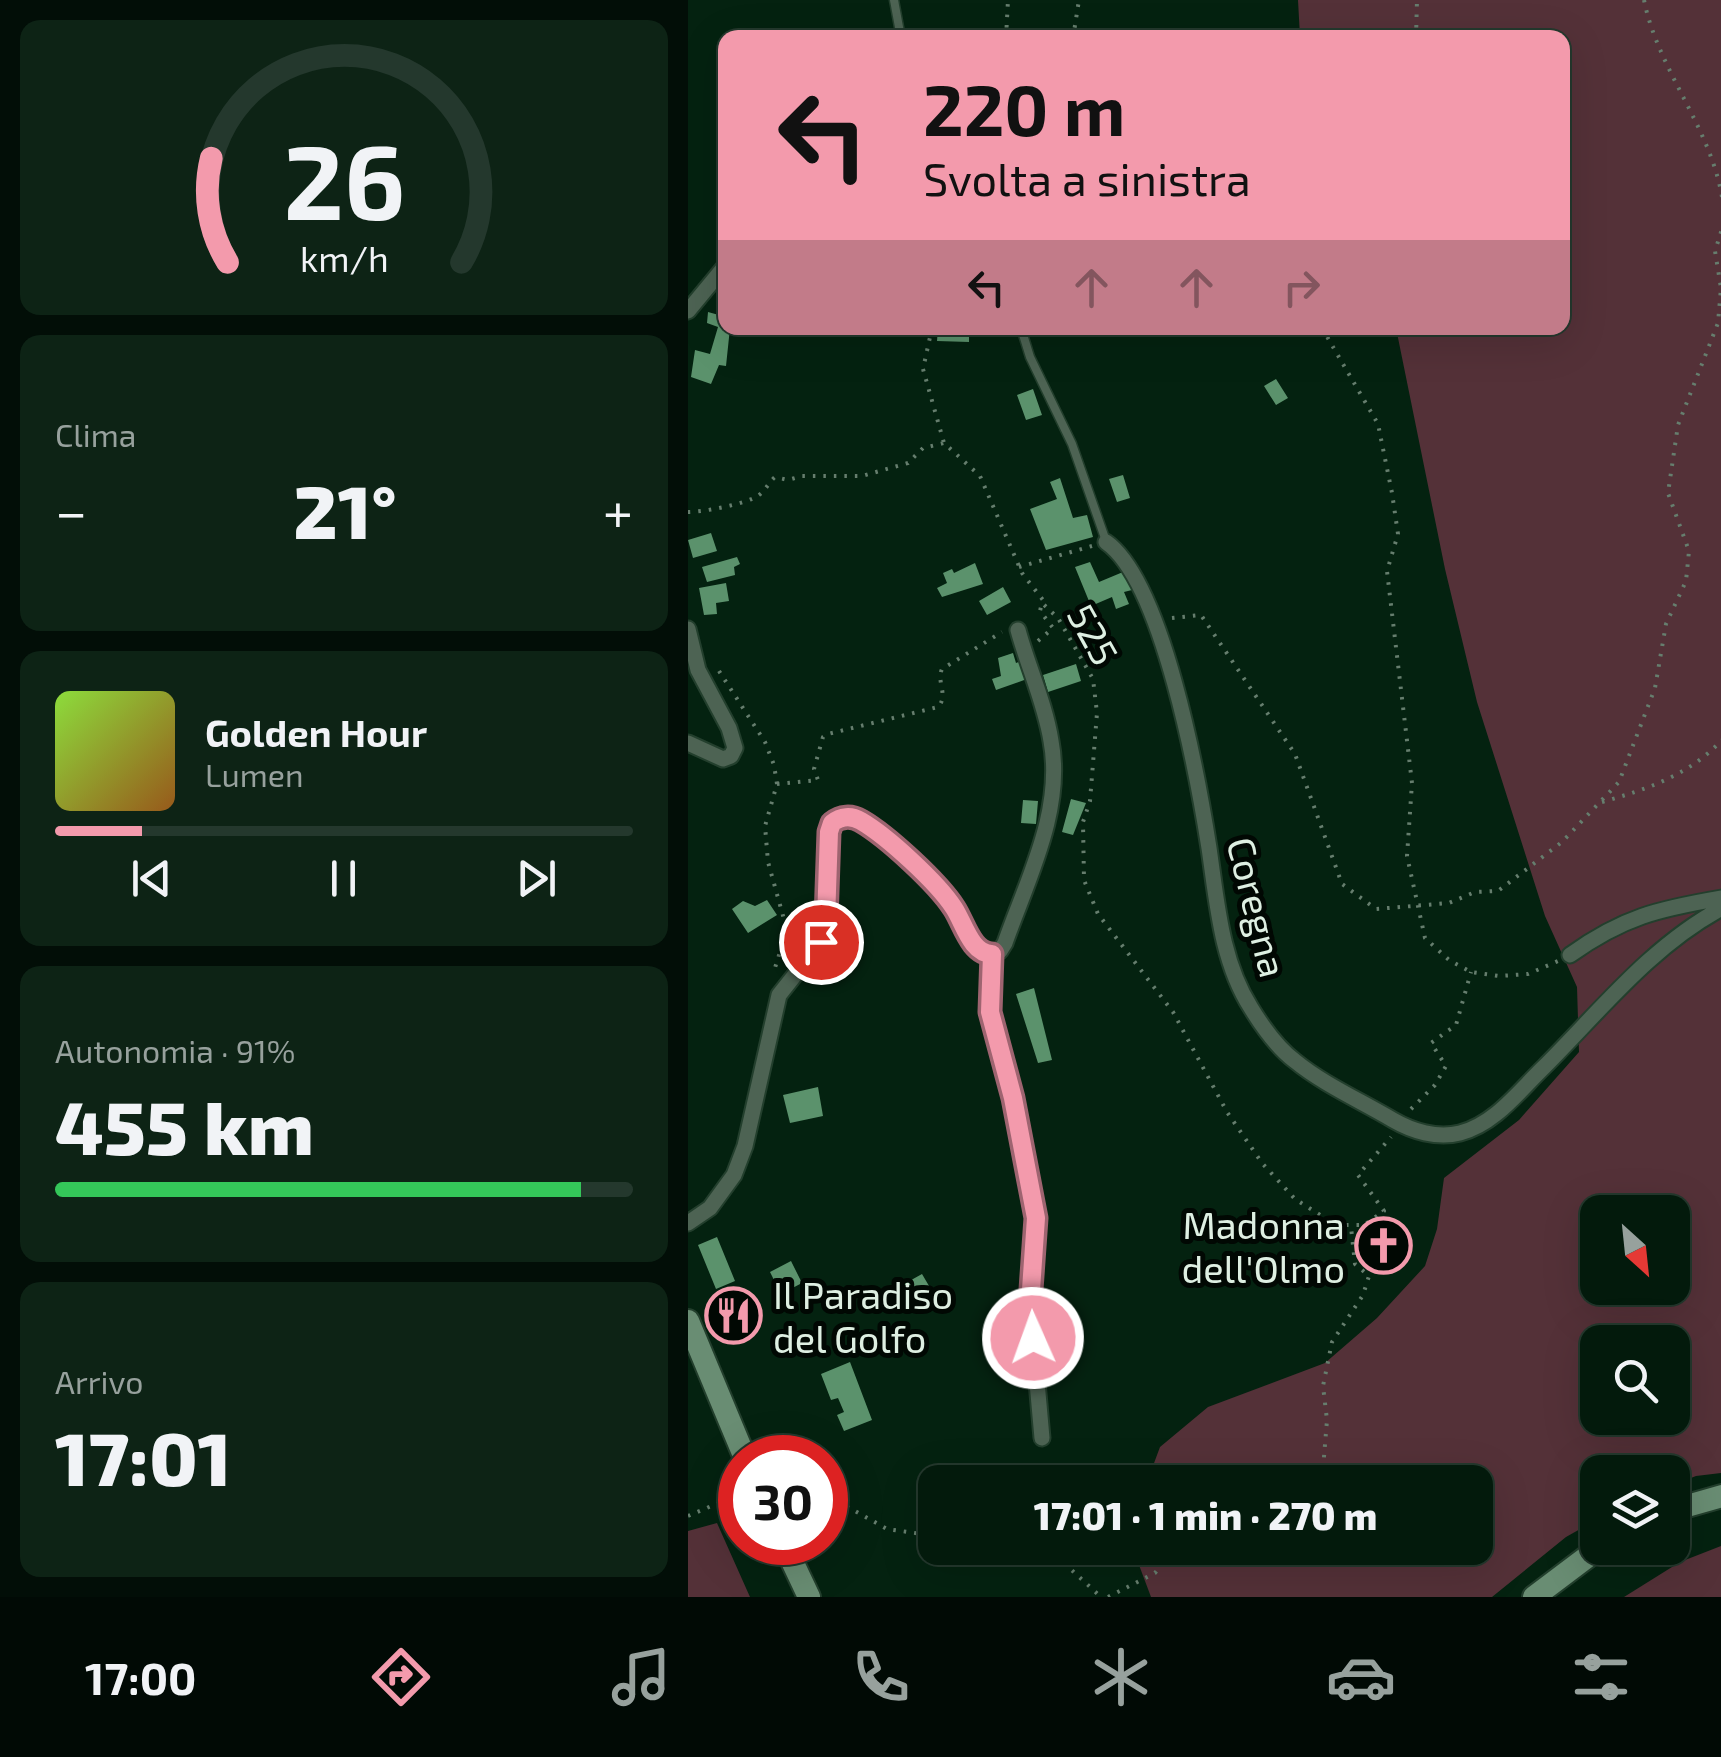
<!DOCTYPE html>
<html lang="it">
<meta charset="utf-8">
<style>
:root{--surface:#031a0c;--page:#0d2315;--text:#f1f3f6;--muted:#97a19d;--line:#24382d;--accent:#f39aac}
body{margin:0;font-family:"Exo 2",sans-serif;background:var(--page);color:var(--text);height:100vh;display:flex;flex-direction:column;font-size:38px;white-space:nowrap}
*{box-sizing:border-box;margin:0}
p{font-size:32px;color:var(--muted)}
.icon{flex:none;width:55px;height:55px;fill:none;stroke:currentColor;stroke-width:2;stroke-linecap:round;stroke-linejoin:round}
.map{position:relative;flex:1;overflow:hidden}
.drawer{display:flex;flex-direction:column;gap:20px;padding:20px;background:#020e07;width:688px}
.drawer>*{flex:none}
.banner{position:absolute;left:30px;top:30px;width:852px;height:305px;border-radius:20px;box-shadow:0 10px 40px #0002,0 0 0 2px var(--line);background:#f39aac;color:#111;overflow:hidden}
.needle{width:65px;rotate:153deg}
.controls{position:absolute;left:892px;top:1195px;display:grid;gap:20px}
.controls a{display:grid;place-items:center;width:110px;height:110px;border-radius:20px;background:var(--surface);box-shadow:0 10px 40px #0002,0 0 0 2px var(--line);font-size:50px}
.speed{position:absolute;left:30px;top:1435px;display:flex;gap:20px;font-size:50px;font-weight:700;text-align:center}
.speed>*{display:grid;place-content:center;width:130px;height:130px;border-radius:50%;background:var(--surface);box-shadow:0 10px 40px #0002,0 0 0 2px var(--line);line-height:1}
.speed .limit{border:15px solid #d22;background:#fff;color:#111}
.pin{position:absolute;display:grid;place-items:center;width:85px;height:85px;color:#fff;margin:-42px;border:5px solid #fff;border-radius:50%;box-shadow:0 2px 10px #0007}
.me{position:absolute;width:110px;margin:-55px;rotate:358deg;stroke-linejoin:round;filter:drop-shadow(0 0 8px #0008)}
.turn{display:flex;align-items:center;gap:35px;height:210px;padding:0 40px;font-size:45px}
.turn .icon{width:130px;height:130px;stroke-width:2.5}
.turn b{display:block;font-size:70px;line-height:85px}
.lanes{display:flex;align-items:center;height:95px;padding:0 40px;background:#0003;justify-content:center;gap:50px;direction:ltr}
.lanes .off{opacity:.35}
.big{font-size:75px;font-weight:800;line-height:1.1}
.drawer .tile{flex:1;display:flex;flex-direction:column;justify-content:center;gap:15px;min-width:0;padding:0 35px;border-radius:20px;background:var(--page)}
.drawer .dial{align-items:center;gap:0}
.dial svg{height:260px;overflow:visible;fill:none;stroke:var(--line);stroke-width:7;stroke-linecap:round;text-anchor:middle}
.dial text{fill:var(--text);stroke:none}
.song{display:flex;align-items:center;gap:30px}
.cover{width:120px;height:120px;border-radius:15px;background:linear-gradient(135deg,hsl(90 70% 55%),hsl(30 70% 35%))}
.played{height:10px;border-radius:5px;background:linear-gradient(90deg,var(--accent) 15%,var(--line) 15%)}
.keys{display:flex;justify-content:space-around;direction:ltr}
.heat{display:flex;justify-content:space-between;align-items:center;font-size:55px;direction:ltr}
.charge{height:15px;border-radius:8px;background:linear-gradient(90deg,#34c759 91%,var(--line) 0)}
.trip{position:absolute;left:230px;top:1465px;width:575px;height:100px;border-radius:20px;background:var(--surface);box-shadow:0 10px 40px #0002,0 0 0 2px var(--line);font-weight:800;line-height:100px;text-align:center}
.tabs{display:flex;height:160px;justify-content:space-around;align-items:center;background:#010a05;color:var(--muted)}
.tabs .icon{width:70px;height:70px}
.tabs .selected{color:var(--accent)}
.tabs b{font-size:45px;color:var(--text)}
main{display:flex;flex:1;min-height:0}
.map>svg:first-child{display:block}
</style>
<main>
<section class="drawer">
<div class="tile dial"><svg viewBox="0 0 100 80">
<path d="M14 69A42 42 0 1 1 86 69"/>
<path d="M14 69A42 42 0 0 1 9 37" stroke="#f39aac"/>
<text x="50" y="56" font-size="32" font-weight="700">26</text>
<text x="50" y="72" font-size="11">km/h</text>
</svg></div>
<div class="tile"><p>Clima</p>
<div class="heat"><a>−</a><b class="big">21°</b><a>+</a></div>
</div>
<div class="tile">
<div class="song"><i class="cover"></i><div><b>Golden Hour</b><p>Lumen</p></div></div>
<div class="played"></div>
<div class="keys"><svg class="icon" aria-label="previous" viewBox="0 0 24 24"><path d="M18 5L8 12l10 7zM5 5v14"/></svg><svg class="icon" aria-label="pause" viewBox="0 0 24 24"><path d="M8 5v14M16 5v14"/></svg><svg class="icon" aria-label="next" viewBox="0 0 24 24"><path d="M6 5l10 7-10 7zM19 5v14"/></svg></div>
</div>
<div class="tile"><p>Autonomia · 91%</p><b class="big">455 km</b><div class="charge"></div></div>
<div class="tile"><p>Arrivo</p><b class="big">17:01</b></div>
</section>
<div class="map">
<svg width="1034" height="1597" viewBox="0 0 1034 1597">
<rect width="100%" height="100%" fill="#042210"/>
<path fill="#543138" fill-rule="evenodd" d="M610,0H1033V1473L1008,1476L985,1485V1472H910V1519L878,1537L804,1597H463L448,1557L449,1548H788V1482H459L472,1447L520,1407L637,1363L689,1318L737,1266L749,1229L756,1178L831,1120L891,1052L889,987L857,916L789,702L757,569L708,328H875V38L612,37ZM910,1212H985V1288H910ZM910,1342H985V1418H910Z
M29,1523L62,1597H0V1531Z
M1033,1546V1597H936L992,1562Z"/>
<path fill="#5b926c" d="M20,312L38,317V328H42L38,366L31,365L23,384L3,377L7,350L22,354L30,327L19,323Z
M250,328L281,330V342L249,341Z
M588,379L600,398L588,405L576,386Z
M345,389L354,415L338,420L329,395Z
M435,475L442,498L429,502L421,479Z
M372,478L385,518L399,515L405,537L358,550L342,509L369,499L362,482Z
M23,533L29,551L5,558L0,540Z
M49,557L52,564L46,567L47,575L19,582L14,567Z
M402,562L411,582L435,572L444,590L436,592L441,604L428,609L424,597L403,606L387,567Z
M287,563L295,584L254,597L249,588L259,583L255,573L264,569L266,573Z
M38,583L41,601L28,603L29,614L16,615L11,588Z
M315,587L323,602L299,615L291,601Z
M325,653L328,663L333,661L339,679L308,690L304,679L313,676L310,658Z
M388,664L393,681L360,692L355,675Z
M383,799L398,803L385,835L374,832Z
M335,800L350,801L348,824L333,823Z
M79,900L89,915L60,933L44,909L55,901L67,906Z
M346,988L364,1060L350,1063L328,994Z
M130,1087L135,1116L102,1123L95,1095Z
M705,1219L713,1224L712,1231L719,1234L701,1271L673,1257L691,1220L699,1224Z
M29,1237L47,1281L28,1289L10,1245Z
M103,1261L114,1283L93,1294L82,1272Z
M234,1274L244,1291L226,1301L216,1284Z
M52,1288L69,1324L48,1334L36,1307L40,1305L36,1296Z
M162,1362L184,1420L156,1431L149,1415L156,1412L150,1398L143,1400L133,1374Z"/>
<g fill="none" stroke-linecap="round" stroke-linejoin="round">
<defs>
<path id="service" d="M206,0L213,38
M333,328L342,357L384,444L418,541"/>
<path id="minor" d="M0,311L38,265
M418,542C475,582 510,778 521,848C529,902 533,961 563,1008C574,1026 591,1049 607,1061C635,1084 673,1101 705,1120C724,1131 749,1139 772,1133C807,1124 831,1091 856,1067C912,1011 963,946 1034,908
M0,629L10,670L41,728L47,748L43,756L35,759L0,743
M304,954L302,1012L325,1098L347,1217L342,1304L354,1438
M882,955C935,917 970,909 1034,898
M0,1223L22,1208L46,1175L57,1146L91,995L133,942L139,920L144,823C153,816 163,815 173,821C199,836 250,883 266,908C276,923 282,942 296,954L312,951L317,943C339,880 376,810 363,741C357,703 340,667 330,630"/>
<path id="secondary" d="M0,1321L57,1458
M985,1510L1034,1496
M95,1542L121,1597
M846,1597L911,1548"/>
</defs>
<use href="#service" stroke="#233f2d" stroke-width="11"/>
<use href="#minor" stroke="#233f2d" stroke-width="19"/>
<use href="#secondary" stroke="#233f2d" stroke-width="26"/>
<path stroke="#667e6e" stroke-width="4" stroke-dasharray="2.5 8" stroke-linecap="butt" d="M956,0C970,70 1022,126 1034,197
M318,38L320,0
M385,38L391,0
M728,38L729,0
M244,328L235,369L256,443L292,476L334,573L358,604
M634,328L690,424L704,493L710,534L699,571L724,783L719,856L737,938L761,960L783,972L811,976L840,974L870,961
M0,512C15,512 59,504 71,495C78,490 80,483 87,477L100,480L114,476H174L220,463L235,448L256,443
M331,567L404,546
M484,618L513,615L607,754L654,884L688,909L761,903L787,892L810,891L874,842L931,782L967,688L978,624L998,581L1001,551L980,493L990,425L1030,323L1033,288L1027,251L1034,229
M350,641L365,628L352,611L354,603L370,618L405,679L409,713L402,801L395,822L396,880L410,914L485,1012L539,1112L574,1163L607,1199L648,1225H676L696,1211L670,1175L703,1137
M31,671L77,742L86,765L89,784L77,826L80,862L99,930L85,974
M89,784L130,780L126,769L135,737L140,734L250,707C261,695 248,682 254,669L314,632
M914,802C960,789 1001,775 1034,740
M723,1109L747,1085L758,1066L743,1043L768,1025L783,972
M620,1482L635,1469L639,1420L635,1386L644,1342L675,1295L681,1276L667,1264L663,1227
M138,1508L158,1506L199,1529L248,1536
M0,1516L35,1501
M326,1548L377,1564L413,1597
M420,1597L467,1573L480,1556L491,1548"/>
<use href="#service" stroke="#4d6353" stroke-width="8"/>
<use href="#minor" stroke="#4d6353" stroke-width="15"/>
<use href="#secondary" stroke="#698d73" stroke-width="22"/>
</g>
<g fill="none" stroke-linecap="round" stroke-linejoin="round">
<defs>
<path id="route" d="M133,942L138,920L141,832L144,823C153,816 163,815 173,821C199,836 250,883 266,908C276,923 283,954 304,954L302,1012L325,1098L348,1218L342,1304L345,1338"/>
</defs>
<use href="#route" stroke="#9e6470" stroke-width="25"/>
<use href="#route" stroke="#f39aac" stroke-width="18"/>
</g>
<defs>
<symbol id="church-ring" viewBox="-11 -11 22 22"><circle r="9.5" fill="#010803" stroke="#f39aac" stroke-width="1.5"/><path d="M-1.2-6h2.4v3.5h3.3v2.4h-3.3V6h-2.4V-.1h-3.3v-2.4h3.3Z" fill="#f39aac"/></symbol>
<symbol id="restaurant-ring" viewBox="-11 -11 22 22"><circle r="9.5" fill="#010803" stroke="#f39aac" stroke-width="1.5"/><path d="M-5-6h1v4h1v-4h1v4h1v-4h1v5L-1.5 .5V6h-2V.5L-5-1ZM5-6V6H3V1.5H1.5Q1.5-4 5-6Z" fill="#f39aac"/></symbol>
</defs>
<g fill-rule="evenodd">
<use href="#church-ring" x="664" y="1214" width="63" height="63"/>
<use href="#restaurant-ring" x="14" y="1284" width="63" height="63"/>
</g>
<g text-anchor="middle" dominant-baseline="central" stroke-width="10" stroke-linejoin="round" paint-order="stroke">
<g font-size="38" fill="#deefe2" stroke="#010803">
<text transform="translate(406 634) rotate(61)">525</text>
<text transform="translate(570 907) rotate(76)">Coregna</text>
</g>
<g font-size="38" fill="#deefe2" stroke="#010803" text-anchor="end">
<text x="657" y="1224">Madonna<tspan x="657" dy="44">dell'Olmo</tspan></text>
<text x="85" y="1294" text-anchor="start">Il Paradiso<tspan x="85" dy="44">del Golfo</tspan></text>
</g>
</g>
</svg>
<div class="controls">
<a><svg class="needle" viewBox="-14 -14 28 28"><path d="M0-13l5 13h-10z" fill="#e53935"/><path d="M0 13l5-13h-10z" fill="#97a19d"/></svg></a>
<a><svg class="icon" aria-label="search" viewBox="0 0 24 24"><circle cx="10" cy="10" r="6"/><path d="M15 15l6 6"/></svg></a>
<a><svg class="icon" aria-label="layers" viewBox="0 0 24 24"><path d="M12 4l9 5-9 5-9-5zM3 14l9 5 9-5"/></svg></a>
</div>
<div class="speed"><div class="limit">30</div></div>
<div class="pin" style="left:133px;top:942px;background:#d93025"><svg class="icon" aria-label="arrive" viewBox="0 0 24 24"><path d="M6 21V4h12l-3 4 3 4H6"/></svg></div>
<svg class="me" style="left:345px;top:1338px" viewBox="-20 -20 40 40"><circle r="17" fill="#f39aac" stroke="#fff" stroke-width="3"/><path d="M0-11L8 9 0 5-8 9z" fill="#fff"/></svg>
<div class="trip">17:01 · 1 min · 270 m</div>
<div class="banner">
<div class="turn"><svg class="icon" aria-label="left" viewBox="0 0 24 24"><path d="M17 20v-9H6M10 6l-5 5 5 5"/></svg><div><b>220 m</b>Svolta a sinistra</div></div>
<div class="lanes"><svg class="icon" aria-label="left" viewBox="0 0 24 24"><path d="M17 20v-9H6M10 6l-5 5 5 5"/></svg><svg class="icon off" aria-label="ahead" viewBox="0 0 24 24"><path d="M12 20V5M6 11l6-6 6 6"/></svg><svg class="icon off" aria-label="ahead" viewBox="0 0 24 24"><path d="M12 20V5M6 11l6-6 6 6"/></svg><svg class="icon off" aria-label="right" viewBox="0 0 24 24"><path d="M7 20v-9h11M14 6l5 5-5 5"/></svg></div>
</div>
</div>
</main>
<nav class="tabs">
<b>17:00</b>
<svg class="icon selected" aria-label="directions" viewBox="0 0 24 24"><path d="M12 3l9 9-9 9-9-9zM9 14v-3h6M13 9l2 2-2 2"/></svg>
<svg class="icon" aria-label="music" viewBox="0 0 24 24"><path d="M9 18V5l10-2v13"/><circle cx="6" cy="18" r="3"/><circle cx="16" cy="16" r="3"/></svg>
<svg class="icon" aria-label="phone" viewBox="0 0 24 24"><path d="M5 4h4l2 5-3 2q2 4 5 5l2-3 5 2v4C11 20 4 13 5 4z"/></svg>
<svg class="icon" aria-label="climate" viewBox="0 0 24 24"><path d="M12 3v18M4 7l16 10M4 17L20 7"/></svg>
<svg class="icon" aria-label="car" viewBox="0 0 24 24"><path d="M5 17H2v-5l4-1 3-4h7l3 4 3 1v5h-3M9 17h6M6 11h13"/><circle cx="7" cy="17" r="2"/><circle cx="17" cy="17" r="2"/></svg>
<svg class="icon" aria-label="filters" viewBox="0 0 24 24"><path d="M4 7h16M4 17h16"/><circle cx="9" cy="7" r="2"/><circle cx="15" cy="17" r="2"/></svg>
</nav>
